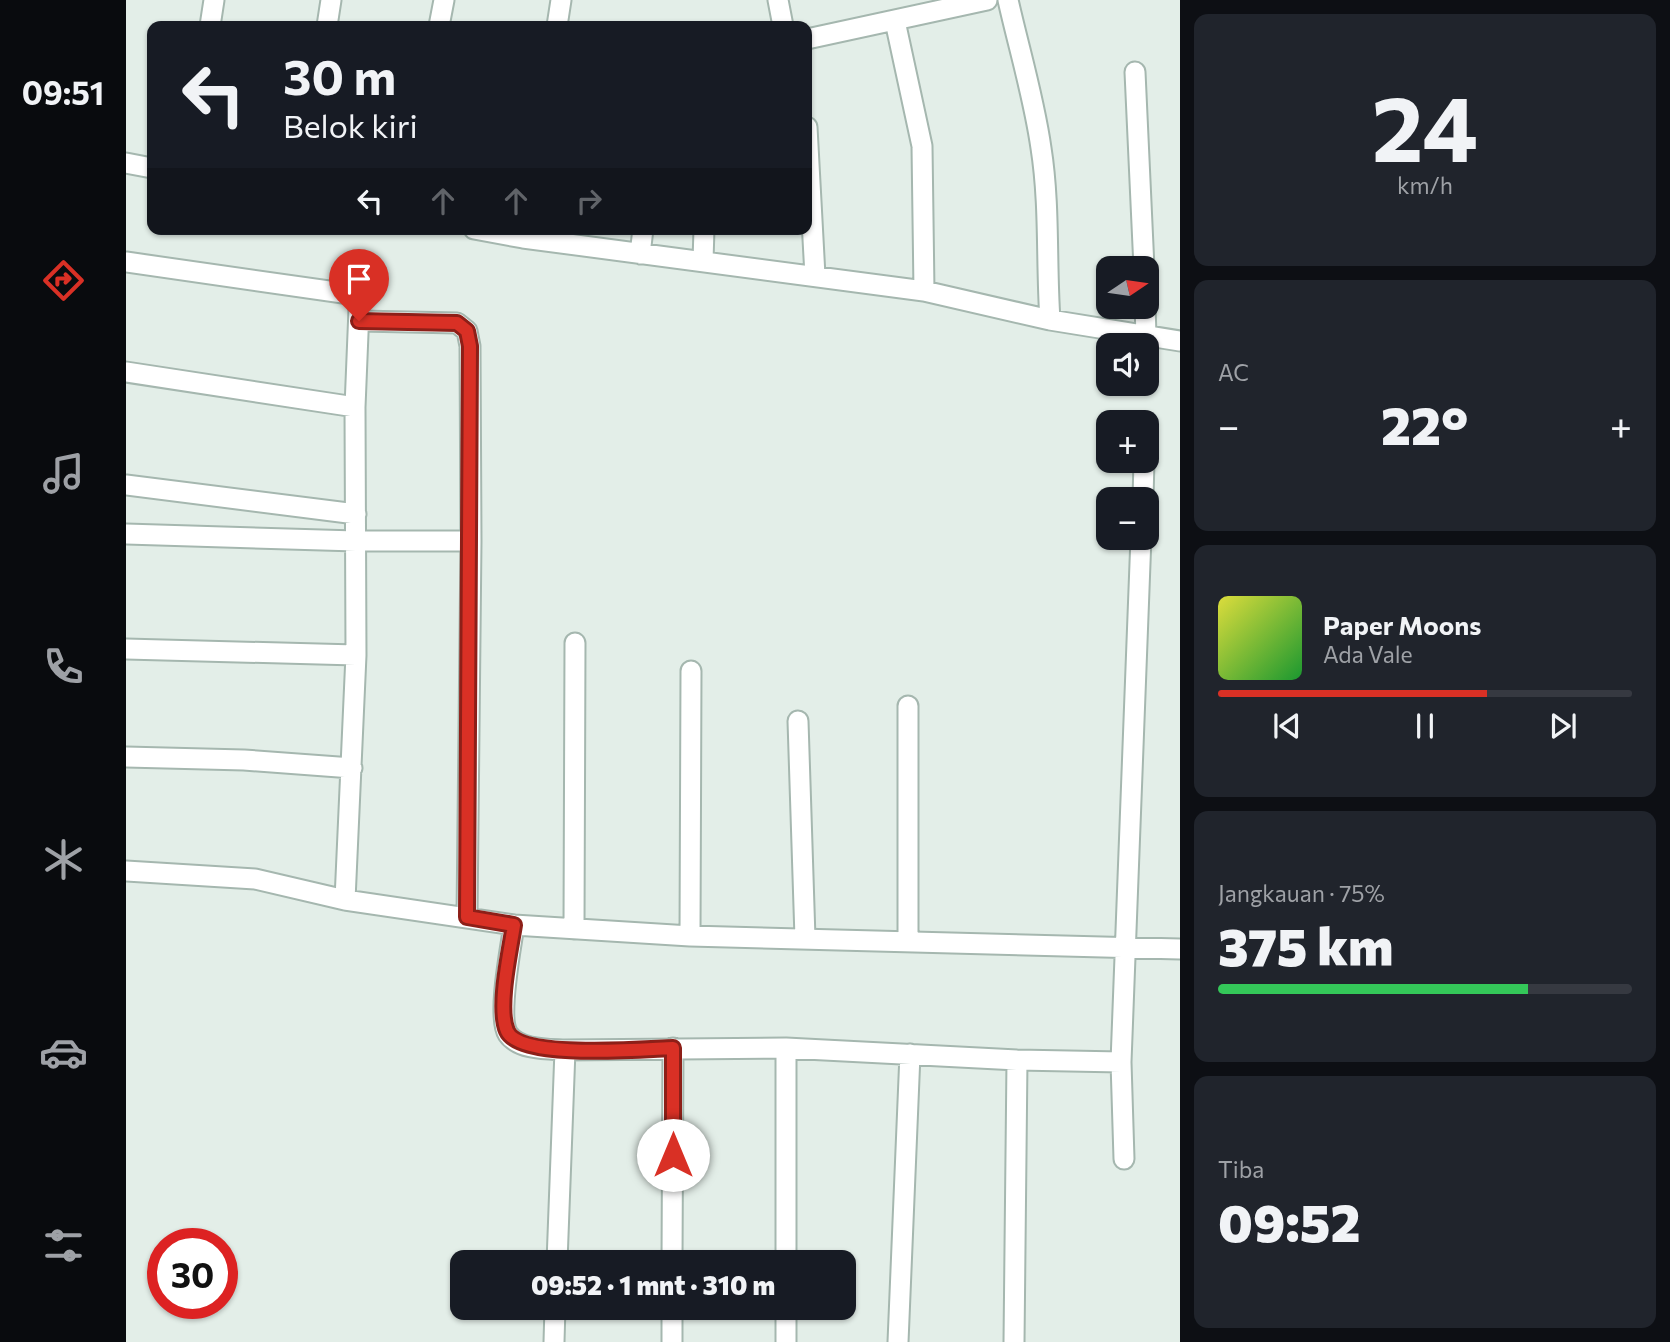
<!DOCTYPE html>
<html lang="id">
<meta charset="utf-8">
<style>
:root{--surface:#171b24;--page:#20242c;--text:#f1f3f6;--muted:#9ea1a6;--line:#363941;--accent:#d93025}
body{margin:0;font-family:Commissioner,sans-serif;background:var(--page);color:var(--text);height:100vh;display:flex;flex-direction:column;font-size:26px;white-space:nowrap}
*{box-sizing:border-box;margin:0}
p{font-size:23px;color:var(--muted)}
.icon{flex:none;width:38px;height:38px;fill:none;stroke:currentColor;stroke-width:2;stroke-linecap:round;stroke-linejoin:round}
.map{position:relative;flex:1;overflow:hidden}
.sheet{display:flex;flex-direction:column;gap:14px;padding:14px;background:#0d0f14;width:490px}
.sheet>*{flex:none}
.top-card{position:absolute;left:21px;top:21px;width:665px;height:214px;border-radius:14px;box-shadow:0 2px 5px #0004;background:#171b24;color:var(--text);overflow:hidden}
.needle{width:46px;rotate:77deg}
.controls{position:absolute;left:970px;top:256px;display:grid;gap:14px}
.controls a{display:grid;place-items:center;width:63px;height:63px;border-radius:14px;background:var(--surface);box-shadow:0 2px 5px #0004;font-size:35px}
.speed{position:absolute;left:21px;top:1228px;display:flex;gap:14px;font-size:35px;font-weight:700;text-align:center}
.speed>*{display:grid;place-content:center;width:91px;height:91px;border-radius:50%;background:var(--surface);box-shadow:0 2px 5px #0004;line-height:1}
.speed .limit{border:10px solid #d22;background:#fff;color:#111}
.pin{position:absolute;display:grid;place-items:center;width:60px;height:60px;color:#fff;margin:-72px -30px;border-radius:50% 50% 50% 0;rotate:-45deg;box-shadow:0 0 7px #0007}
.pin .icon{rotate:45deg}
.me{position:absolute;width:77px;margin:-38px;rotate:0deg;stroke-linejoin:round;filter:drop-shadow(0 0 5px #0008)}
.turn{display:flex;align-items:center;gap:24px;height:147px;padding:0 21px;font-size:32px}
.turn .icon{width:91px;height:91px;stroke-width:2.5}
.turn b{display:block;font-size:49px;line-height:60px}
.lanes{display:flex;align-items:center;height:66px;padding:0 21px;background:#0003;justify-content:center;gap:35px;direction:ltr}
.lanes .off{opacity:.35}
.big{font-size:52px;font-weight:800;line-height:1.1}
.sheet .widget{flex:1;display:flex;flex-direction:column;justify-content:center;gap:10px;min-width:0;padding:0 24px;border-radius:14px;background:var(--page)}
.sheet .dial{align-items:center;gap:0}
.dial b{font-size:91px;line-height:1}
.song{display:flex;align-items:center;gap:21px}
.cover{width:84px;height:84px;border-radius:10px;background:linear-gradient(135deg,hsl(60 70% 55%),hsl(130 70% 35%))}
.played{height:7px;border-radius:4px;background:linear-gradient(90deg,var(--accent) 65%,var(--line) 65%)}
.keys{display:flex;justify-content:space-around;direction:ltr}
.heat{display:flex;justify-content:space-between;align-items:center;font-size:38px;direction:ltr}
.charge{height:10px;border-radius:5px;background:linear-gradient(90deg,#34c759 75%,var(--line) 0)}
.trip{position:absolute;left:324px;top:1250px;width:406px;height:70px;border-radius:14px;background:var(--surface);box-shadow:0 2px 5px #0004;font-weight:800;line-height:70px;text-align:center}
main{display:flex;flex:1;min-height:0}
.tab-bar{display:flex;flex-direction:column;width:126px;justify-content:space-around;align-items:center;background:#090b0e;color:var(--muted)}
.tab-bar .icon{width:49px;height:49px}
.tab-bar .current{color:var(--accent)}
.tab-bar b{font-size:32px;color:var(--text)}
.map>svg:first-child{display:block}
</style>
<main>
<nav class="tab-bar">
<b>09:51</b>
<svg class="icon current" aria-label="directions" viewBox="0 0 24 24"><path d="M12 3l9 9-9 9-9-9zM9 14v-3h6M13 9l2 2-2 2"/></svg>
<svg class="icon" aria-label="music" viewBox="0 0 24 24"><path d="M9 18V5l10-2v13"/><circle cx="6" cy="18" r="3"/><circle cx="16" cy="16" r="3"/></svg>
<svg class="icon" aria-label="phone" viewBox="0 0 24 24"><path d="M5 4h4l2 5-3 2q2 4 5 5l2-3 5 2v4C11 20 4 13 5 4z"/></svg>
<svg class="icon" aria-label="climate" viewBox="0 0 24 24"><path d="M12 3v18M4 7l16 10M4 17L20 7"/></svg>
<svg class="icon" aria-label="car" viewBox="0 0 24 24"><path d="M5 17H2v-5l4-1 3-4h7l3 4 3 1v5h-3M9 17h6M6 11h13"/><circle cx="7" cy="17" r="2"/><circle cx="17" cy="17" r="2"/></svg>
<svg class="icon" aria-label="filters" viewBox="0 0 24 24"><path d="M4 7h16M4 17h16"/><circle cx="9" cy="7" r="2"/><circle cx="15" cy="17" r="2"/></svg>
</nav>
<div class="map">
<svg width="1054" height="1342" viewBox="0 0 1054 1342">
<rect width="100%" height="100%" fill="#e3eee8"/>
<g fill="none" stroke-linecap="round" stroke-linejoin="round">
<defs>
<path id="street" d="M652,0L657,26
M882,0C893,49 908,98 915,148C924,205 920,263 924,320
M769,21L796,146L798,291
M84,26L88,0
M201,26L205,0
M313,26L318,0
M431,26L435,0
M681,39L861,0
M1009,72L1018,268
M681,127L689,276
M0,163L26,168
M348,229L397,238L798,291L924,320L1054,341
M514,254L517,229
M577,261L578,229
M0,262L224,294L230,300L233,309L229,407L230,655L219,900
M1019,306L1020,335
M233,321L331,323L341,331L344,346L345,541L341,917
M0,372L229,407
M0,485L230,514
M1017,499L1018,460
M0,534L230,541H345
M0,649L230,655
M782,706V941
M672,721L679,938
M0,757L118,760L226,768
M0,871L129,879L219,900L388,925L564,936L1054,949
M388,925C385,947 371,1017 382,1034C393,1050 422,1049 439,1050L660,1048L891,1060L995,1062
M448,929L449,643
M564,936L565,671
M998,1159L995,1062L1015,537
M431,1262L439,1050
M546,1262L547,1048
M660,1262V1048
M428,1342L429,1307
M546,1342V1307
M660,1342V1307
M772,1342L784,1054
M888,1342L891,1060"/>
</defs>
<use href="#street" stroke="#a5b7af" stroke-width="23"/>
<use href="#street" stroke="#fff" stroke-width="19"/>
</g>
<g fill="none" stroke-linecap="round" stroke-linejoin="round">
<defs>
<path id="route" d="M233,321L331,323L341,331L344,346L341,917L388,925C384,951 371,1008 381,1031C394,1060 517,1049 547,1048V1155"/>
</defs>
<use href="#route" stroke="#8d1f18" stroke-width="18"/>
<use href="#route" stroke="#d93025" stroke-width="12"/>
</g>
</svg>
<div class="controls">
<a><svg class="needle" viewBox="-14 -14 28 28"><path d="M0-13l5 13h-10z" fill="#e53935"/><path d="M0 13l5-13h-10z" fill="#9ea1a6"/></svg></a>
<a><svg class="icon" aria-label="sound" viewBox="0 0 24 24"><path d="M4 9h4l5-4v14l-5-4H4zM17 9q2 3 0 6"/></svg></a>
<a>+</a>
<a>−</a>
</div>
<div class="speed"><div class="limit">30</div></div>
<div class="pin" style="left:233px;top:321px;background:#d93025"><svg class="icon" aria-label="arrive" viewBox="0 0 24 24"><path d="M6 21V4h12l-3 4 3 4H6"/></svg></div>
<svg class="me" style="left:547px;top:1155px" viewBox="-20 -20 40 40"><circle r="19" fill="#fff"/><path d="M0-13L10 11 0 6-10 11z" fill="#d93025"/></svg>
<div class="trip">09:52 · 1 mnt · 310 m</div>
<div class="top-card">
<div class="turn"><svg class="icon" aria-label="left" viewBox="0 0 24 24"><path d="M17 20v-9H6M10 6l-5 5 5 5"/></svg><div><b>30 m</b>Belok kiri</div></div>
<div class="lanes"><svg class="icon" aria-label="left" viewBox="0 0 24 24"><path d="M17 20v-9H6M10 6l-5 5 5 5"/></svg><svg class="icon off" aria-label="ahead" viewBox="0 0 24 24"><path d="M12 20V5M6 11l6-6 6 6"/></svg><svg class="icon off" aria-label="ahead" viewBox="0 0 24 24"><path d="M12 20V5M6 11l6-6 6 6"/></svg><svg class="icon off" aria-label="right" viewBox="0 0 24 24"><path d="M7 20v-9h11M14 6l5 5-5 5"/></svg></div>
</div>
</div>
<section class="sheet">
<div class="widget dial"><b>24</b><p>km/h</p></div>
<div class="widget"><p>AC</p>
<div class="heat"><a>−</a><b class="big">22°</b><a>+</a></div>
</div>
<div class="widget">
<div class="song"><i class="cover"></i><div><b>Paper Moons</b><p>Ada Vale</p></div></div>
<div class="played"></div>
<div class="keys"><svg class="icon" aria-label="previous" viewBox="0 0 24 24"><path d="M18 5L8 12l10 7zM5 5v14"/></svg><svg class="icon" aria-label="pause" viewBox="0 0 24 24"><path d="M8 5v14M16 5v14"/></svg><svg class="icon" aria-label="next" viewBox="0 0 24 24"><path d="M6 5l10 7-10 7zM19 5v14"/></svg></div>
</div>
<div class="widget"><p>Jangkauan · 75%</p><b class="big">375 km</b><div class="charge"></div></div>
<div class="widget"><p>Tiba</p><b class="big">09:52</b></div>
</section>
</main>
